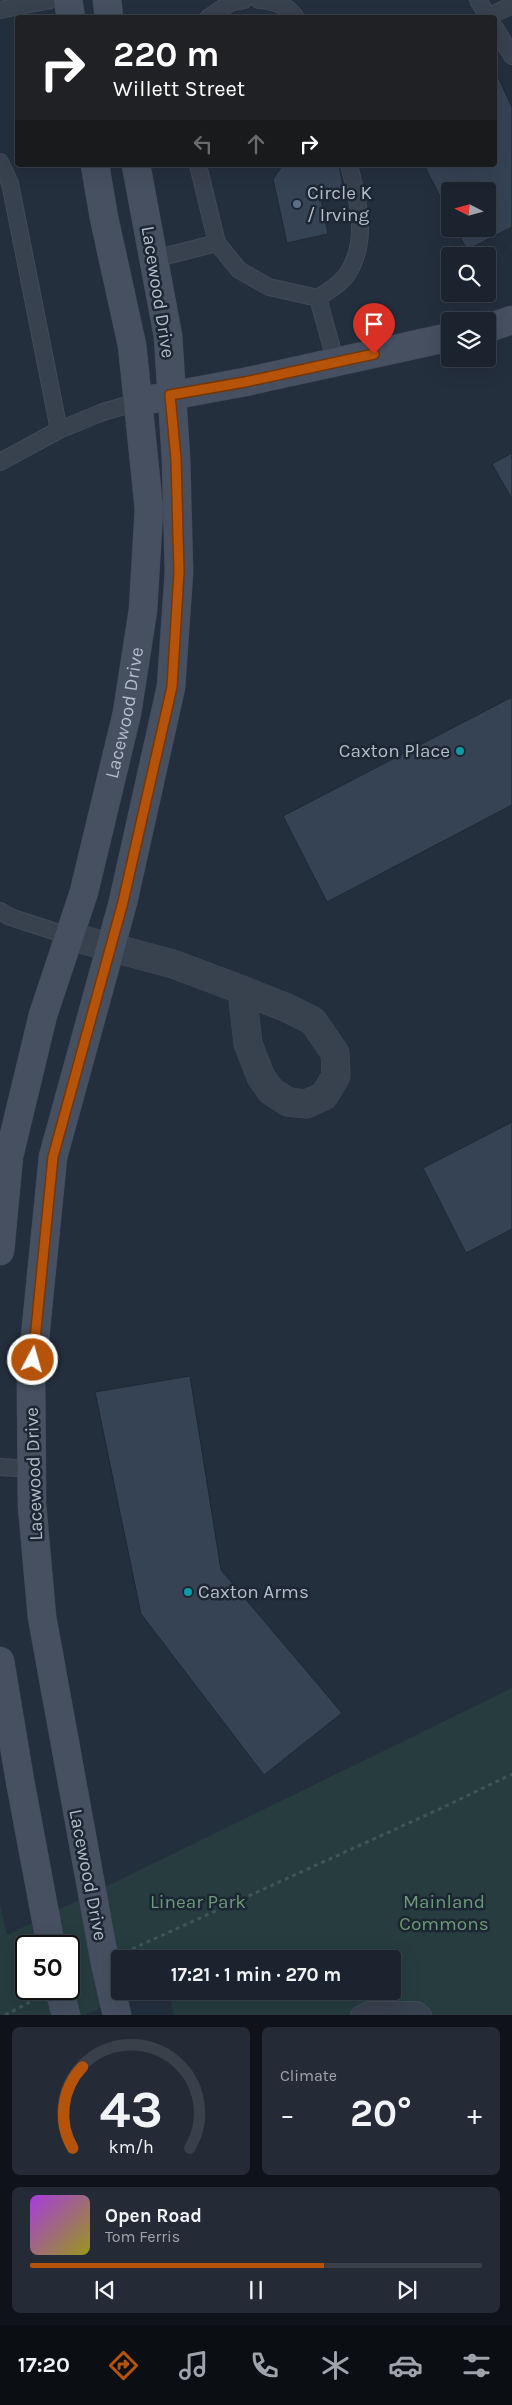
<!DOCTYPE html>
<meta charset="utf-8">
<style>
:root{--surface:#1b232e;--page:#242b36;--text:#f1f3f6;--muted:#a0a4aa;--line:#39404a;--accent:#b45309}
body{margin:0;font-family:Karla,sans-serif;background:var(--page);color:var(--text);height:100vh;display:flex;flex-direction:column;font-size:19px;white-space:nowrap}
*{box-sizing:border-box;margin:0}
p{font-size:16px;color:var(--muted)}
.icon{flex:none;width:28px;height:28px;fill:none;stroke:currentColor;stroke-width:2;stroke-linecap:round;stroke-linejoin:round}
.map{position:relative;height:2015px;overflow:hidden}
.details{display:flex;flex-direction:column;gap:12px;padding:12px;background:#0f1319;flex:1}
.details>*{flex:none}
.top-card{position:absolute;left:15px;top:15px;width:482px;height:152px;border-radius:5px;box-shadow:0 5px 20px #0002,0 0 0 1px var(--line);background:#202124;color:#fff;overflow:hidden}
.needle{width:32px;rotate:276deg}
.fabs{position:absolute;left:441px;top:182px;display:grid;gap:10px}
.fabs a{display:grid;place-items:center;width:55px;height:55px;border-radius:5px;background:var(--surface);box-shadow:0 5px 20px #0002,0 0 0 1px var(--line);font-size:25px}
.speed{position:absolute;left:15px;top:1935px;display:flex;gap:10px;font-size:25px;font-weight:700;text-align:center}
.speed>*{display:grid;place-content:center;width:65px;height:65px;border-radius:50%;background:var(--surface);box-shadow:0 5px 20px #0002,0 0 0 1px var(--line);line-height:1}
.speed .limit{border:2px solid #111;border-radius:8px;background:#fff;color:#111}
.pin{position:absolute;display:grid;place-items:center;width:42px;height:42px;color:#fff;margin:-51px -21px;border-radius:50% 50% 50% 0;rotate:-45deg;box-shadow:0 0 5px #0007}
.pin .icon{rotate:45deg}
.me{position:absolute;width:55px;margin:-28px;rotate:6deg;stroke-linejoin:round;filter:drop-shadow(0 0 4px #0008)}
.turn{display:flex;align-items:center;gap:18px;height:105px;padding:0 15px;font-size:22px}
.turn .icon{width:65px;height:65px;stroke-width:2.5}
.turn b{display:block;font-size:35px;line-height:42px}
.lanes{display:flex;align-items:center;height:48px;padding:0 15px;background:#0003;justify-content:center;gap:25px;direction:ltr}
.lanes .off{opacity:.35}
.big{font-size:38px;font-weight:700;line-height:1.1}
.details .tile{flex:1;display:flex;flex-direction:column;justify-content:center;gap:8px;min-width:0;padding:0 18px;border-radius:8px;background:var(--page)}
.details .dial{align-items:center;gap:0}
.dial svg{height:130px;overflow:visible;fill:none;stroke:var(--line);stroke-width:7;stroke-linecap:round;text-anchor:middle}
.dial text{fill:var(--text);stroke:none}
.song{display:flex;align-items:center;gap:15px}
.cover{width:60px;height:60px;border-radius:8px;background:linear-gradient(135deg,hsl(280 70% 55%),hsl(60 70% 35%))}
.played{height:5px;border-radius:2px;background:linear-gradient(90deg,var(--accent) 65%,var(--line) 65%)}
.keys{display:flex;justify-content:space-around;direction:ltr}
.heat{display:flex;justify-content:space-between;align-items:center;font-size:28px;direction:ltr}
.details .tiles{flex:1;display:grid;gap:12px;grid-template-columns:1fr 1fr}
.tile:last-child{grid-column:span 2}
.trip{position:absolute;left:111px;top:1950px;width:290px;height:50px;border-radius:5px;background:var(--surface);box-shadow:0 5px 20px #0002,0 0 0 1px var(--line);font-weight:700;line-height:50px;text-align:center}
.menu{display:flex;height:80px;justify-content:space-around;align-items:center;background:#0b0e12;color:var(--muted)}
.menu .icon{width:35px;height:35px}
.menu .on{color:var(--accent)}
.menu b{font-size:22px;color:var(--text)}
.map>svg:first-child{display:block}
</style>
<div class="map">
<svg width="512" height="2015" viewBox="0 0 512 2015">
<rect width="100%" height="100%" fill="#242f3e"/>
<path fill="#263c3f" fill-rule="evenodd" d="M512,1688V2015H174L168,1991H392V1959H120V1991H137L85,2015H0V1905L7,1935ZM26,1946H69V1989H26Z"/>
<path fill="#364354" stroke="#1f2835" d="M498,77L512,107V227L467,250L456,229H488V191H450V216L424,165H495V78Z
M283,165H339L345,196L321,200L328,234L287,243L273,179Z
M512,453V499L492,464Z
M512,697V805L327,902L283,816Z
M512,1122V1229L466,1253L423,1168Z
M190,1376L221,1570L342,1713L264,1775L141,1614L95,1392Z"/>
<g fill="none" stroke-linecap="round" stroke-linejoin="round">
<defs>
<path id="lane" d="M259,0C273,1 288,5 296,18
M478,0L489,18
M0,10L51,0
M488,17L512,5
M208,18L230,3L244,0
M495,28L512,56
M0,162L10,183L59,430
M198,165L217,243L239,270L269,287L318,298C328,291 341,284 348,273C369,239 358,201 349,165
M154,259L217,243
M318,298L336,363
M0,462L59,430L103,412L138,402
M0,911L10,917L69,936
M0,1467L32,1469
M359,2015L368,2010H417L423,2015"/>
<path id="street" d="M69,936L173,964L242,990L248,1044L261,1077L271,1091L288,1102L306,1104L324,1096L336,1076L335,1053L313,1021L287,1008L242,990"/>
<g id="secondary">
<path d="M68,0L71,18"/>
<path d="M107,0L109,18"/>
<path d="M488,328L512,320"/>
<path d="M153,399L245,382L450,337"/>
<path id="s1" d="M0,1251L9,1156L43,1015L84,892L127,713L143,610L149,509L138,402L132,345L104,218L95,165"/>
<path d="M0,1661L20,1781L51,1946"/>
<path d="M59,1989L66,2015"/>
<path d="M117,2015L105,1963L42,1617L32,1505L31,1378L53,1157L123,902L171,687L179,572L176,459L168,336L136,165"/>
</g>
</defs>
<use href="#lane" stroke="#414a57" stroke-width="18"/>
<use href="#street" stroke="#414a57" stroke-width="29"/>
<use href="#secondary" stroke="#414a57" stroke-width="29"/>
<path stroke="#3f5557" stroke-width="3" stroke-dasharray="4 4" stroke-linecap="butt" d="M132,1949L444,1807L512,1774
M5,2015L34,2000"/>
<use href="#lane" stroke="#38414e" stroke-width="16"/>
<use href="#street" stroke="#38414e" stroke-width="28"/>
<use href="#secondary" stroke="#465061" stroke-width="28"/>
</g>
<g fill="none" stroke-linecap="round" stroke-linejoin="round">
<defs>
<path id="route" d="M33,1360L53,1157L123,902L172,687L179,572L176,459L170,395L245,382L374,354"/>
</defs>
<use href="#route" stroke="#753606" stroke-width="12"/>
<use href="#route" stroke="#b45309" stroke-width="9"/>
</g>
<circle fill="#5c6f8a" stroke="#1d2633" stroke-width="2" cx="297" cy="204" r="5"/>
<g fill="#0f9aa8" stroke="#1d2633" stroke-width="2">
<circle cx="460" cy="751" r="5"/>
<circle cx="188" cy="1592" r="5"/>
</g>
<g text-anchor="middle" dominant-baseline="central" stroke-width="5" stroke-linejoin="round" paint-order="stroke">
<g font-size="19" fill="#b4bcc9" stroke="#1d2633" text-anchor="start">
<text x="307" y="193">Circle K<tspan x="307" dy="22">/ Irving</tspan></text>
<text x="450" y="751" text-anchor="end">Caxton Place</text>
<text x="198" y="1592">Caxton Arms</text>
</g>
<g font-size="19" fill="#b4bcc9" stroke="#1d2633">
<text transform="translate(158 292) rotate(81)">Lacewood Drive</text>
<text stroke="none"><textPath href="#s1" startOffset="554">Lacewood Drive</textPath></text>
<text transform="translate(34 1474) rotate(-92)">Lacewood Drive</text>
<text transform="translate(88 1875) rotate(79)">Lacewood Drive</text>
</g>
<g font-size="19" fill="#6b9a76" stroke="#1d2633">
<text x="198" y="1902">Linear Park</text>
<text x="444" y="1902">Mainland<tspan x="444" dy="22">Commons</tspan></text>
</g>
</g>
</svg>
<div class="fabs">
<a><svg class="needle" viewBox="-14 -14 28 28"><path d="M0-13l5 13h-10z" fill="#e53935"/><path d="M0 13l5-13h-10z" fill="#a0a4aa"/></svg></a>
<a><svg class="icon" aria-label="search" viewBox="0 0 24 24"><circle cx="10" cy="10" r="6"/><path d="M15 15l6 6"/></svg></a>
<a><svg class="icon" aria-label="layers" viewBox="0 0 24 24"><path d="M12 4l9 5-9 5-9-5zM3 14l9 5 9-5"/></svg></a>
</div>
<div class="speed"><div class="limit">50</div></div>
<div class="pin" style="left:374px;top:354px;background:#d93025"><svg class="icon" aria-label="arrive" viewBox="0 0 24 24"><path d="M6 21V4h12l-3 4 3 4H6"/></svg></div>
<svg class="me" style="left:33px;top:1360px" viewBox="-20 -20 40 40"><circle r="17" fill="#b45309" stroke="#fff" stroke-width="3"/><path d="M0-11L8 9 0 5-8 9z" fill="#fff"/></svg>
<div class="trip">17:21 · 1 min · 270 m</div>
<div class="top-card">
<div class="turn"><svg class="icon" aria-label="right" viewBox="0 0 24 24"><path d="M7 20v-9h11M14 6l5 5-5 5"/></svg><div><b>220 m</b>Willett Street</div></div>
<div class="lanes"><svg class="icon off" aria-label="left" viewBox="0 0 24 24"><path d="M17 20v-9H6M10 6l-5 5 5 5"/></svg><svg class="icon off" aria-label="ahead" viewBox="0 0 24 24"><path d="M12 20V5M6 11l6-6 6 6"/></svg><svg class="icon" aria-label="right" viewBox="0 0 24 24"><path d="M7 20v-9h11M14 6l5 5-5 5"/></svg></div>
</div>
</div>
<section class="details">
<div class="tiles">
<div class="tile dial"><svg viewBox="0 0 100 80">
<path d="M14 69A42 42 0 1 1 86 69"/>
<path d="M14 69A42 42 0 0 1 20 19" stroke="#b45309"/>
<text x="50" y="56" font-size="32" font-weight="700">43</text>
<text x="50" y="72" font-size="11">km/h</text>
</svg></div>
<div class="tile"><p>Climate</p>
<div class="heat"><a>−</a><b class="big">20°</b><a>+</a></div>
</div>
<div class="tile">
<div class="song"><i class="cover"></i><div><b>Open Road</b><p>Tom Ferris</p></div></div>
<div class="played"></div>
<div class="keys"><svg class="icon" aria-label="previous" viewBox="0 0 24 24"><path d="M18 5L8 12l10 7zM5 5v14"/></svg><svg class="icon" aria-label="pause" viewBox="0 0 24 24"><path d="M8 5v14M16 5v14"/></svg><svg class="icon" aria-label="next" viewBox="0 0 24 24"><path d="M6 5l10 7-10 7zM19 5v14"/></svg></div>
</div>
</div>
</section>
<nav class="menu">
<b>17:20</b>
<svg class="icon on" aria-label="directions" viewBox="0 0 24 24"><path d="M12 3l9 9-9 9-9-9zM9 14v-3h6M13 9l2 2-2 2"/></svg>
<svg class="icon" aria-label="music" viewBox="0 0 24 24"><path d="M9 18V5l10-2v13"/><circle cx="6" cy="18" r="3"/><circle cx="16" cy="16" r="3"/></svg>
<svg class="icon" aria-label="phone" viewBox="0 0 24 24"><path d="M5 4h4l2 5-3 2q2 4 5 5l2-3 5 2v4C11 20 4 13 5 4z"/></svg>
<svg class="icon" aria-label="climate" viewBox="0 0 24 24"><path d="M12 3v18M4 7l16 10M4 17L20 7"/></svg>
<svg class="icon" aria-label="car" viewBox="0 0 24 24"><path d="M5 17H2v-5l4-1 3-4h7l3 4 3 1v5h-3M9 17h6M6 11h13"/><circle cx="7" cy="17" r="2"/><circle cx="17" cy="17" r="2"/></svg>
<svg class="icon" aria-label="filters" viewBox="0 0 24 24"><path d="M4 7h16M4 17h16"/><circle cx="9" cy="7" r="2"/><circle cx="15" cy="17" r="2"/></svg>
</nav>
